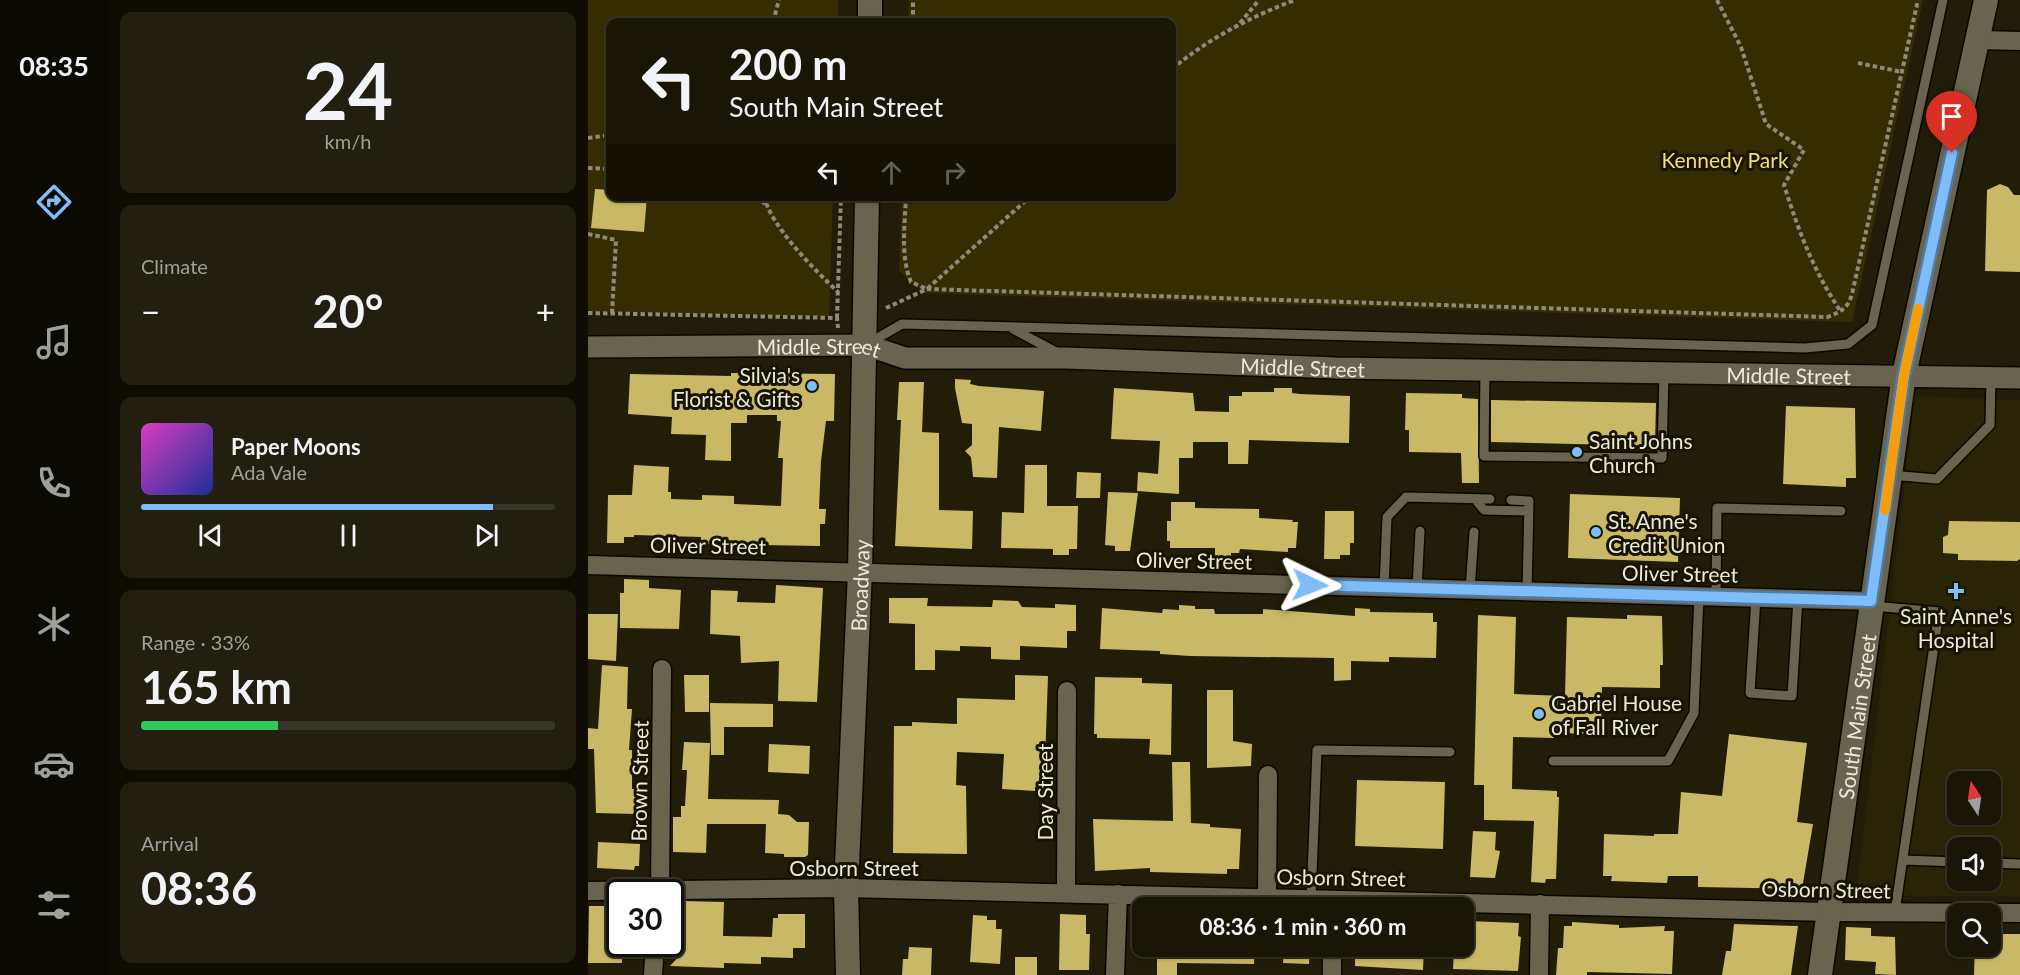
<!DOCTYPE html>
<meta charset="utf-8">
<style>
:root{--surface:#191606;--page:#221f10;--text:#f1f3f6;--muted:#9f9f9b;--line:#373528;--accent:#7fbdfa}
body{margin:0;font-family:Lato,sans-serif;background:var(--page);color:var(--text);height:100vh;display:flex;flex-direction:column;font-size:22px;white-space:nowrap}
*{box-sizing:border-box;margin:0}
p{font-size:20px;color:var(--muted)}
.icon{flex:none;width:33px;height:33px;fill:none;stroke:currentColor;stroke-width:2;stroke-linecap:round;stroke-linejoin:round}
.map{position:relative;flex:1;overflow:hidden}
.panel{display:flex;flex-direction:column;gap:12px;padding:12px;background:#0e0c03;width:480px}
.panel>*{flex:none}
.banner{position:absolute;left:18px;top:18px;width:570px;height:183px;border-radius:12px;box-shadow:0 2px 4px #0004,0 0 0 2px var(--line);background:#191606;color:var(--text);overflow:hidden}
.needle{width:39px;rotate:348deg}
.controls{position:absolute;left:1359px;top:771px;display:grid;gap:12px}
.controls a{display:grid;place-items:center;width:54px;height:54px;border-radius:12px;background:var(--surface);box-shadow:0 2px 4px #0004,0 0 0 2px var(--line);font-size:30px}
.speed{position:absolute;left:18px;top:879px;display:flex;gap:12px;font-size:30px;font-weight:700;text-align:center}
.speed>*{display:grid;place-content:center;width:78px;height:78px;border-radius:50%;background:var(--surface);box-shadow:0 2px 4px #0004,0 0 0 2px var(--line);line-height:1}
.speed .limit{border:3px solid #111;border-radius:9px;background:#fff;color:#111}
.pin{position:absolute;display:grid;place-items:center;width:51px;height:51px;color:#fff;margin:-62px -26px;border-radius:50% 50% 50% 0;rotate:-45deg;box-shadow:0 0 6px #0007}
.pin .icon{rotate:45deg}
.me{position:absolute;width:66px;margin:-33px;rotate:92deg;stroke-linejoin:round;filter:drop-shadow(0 0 4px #0008)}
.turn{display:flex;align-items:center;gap:21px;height:126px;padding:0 24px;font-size:27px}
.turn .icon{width:78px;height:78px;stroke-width:2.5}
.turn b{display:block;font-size:42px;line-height:51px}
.lanes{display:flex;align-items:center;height:57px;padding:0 24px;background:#0003;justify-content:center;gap:30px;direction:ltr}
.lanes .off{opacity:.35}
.big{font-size:45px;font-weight:700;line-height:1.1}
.panel .tile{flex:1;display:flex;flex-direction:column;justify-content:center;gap:9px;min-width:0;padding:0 21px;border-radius:12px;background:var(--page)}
.panel .dial{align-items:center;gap:0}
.dial b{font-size:78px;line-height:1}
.song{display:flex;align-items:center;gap:18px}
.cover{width:72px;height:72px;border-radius:9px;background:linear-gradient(135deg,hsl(310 70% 55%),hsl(230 70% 35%))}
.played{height:6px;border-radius:3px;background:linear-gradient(90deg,var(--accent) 85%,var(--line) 85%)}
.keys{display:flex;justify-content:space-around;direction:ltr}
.heat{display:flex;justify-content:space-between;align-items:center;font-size:33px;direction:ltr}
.charge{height:9px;border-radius:4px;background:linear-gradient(90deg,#34c759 33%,var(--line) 0)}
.trip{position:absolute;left:544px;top:897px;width:342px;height:60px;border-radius:12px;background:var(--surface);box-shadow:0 2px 4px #0004,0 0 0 2px var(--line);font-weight:700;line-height:60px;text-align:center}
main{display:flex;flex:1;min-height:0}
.dock{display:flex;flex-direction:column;width:108px;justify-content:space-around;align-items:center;background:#0a0902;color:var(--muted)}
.dock .icon{width:42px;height:42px}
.dock .current{color:var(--accent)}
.dock b{font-size:27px;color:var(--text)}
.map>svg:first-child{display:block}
</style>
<main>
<nav class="dock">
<b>08:35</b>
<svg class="icon current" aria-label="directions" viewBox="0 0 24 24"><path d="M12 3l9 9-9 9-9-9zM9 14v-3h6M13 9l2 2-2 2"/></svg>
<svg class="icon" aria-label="music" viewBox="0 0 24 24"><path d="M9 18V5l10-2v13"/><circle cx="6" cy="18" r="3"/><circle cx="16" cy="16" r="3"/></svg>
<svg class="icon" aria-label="phone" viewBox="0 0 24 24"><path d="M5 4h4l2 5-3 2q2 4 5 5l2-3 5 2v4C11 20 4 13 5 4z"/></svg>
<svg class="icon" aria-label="climate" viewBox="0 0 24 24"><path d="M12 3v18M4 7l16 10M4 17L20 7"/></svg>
<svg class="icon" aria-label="car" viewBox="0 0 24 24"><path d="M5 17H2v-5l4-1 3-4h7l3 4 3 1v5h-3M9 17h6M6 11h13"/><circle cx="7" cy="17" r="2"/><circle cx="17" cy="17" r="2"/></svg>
<svg class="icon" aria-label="filters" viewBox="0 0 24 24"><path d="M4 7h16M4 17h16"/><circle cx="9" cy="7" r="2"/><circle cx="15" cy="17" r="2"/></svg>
</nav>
<section class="panel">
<div class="tile dial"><b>24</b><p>km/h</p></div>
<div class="tile"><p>Climate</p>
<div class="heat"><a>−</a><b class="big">20°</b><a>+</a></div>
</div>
<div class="tile">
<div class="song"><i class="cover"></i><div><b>Paper Moons</b><p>Ada Vale</p></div></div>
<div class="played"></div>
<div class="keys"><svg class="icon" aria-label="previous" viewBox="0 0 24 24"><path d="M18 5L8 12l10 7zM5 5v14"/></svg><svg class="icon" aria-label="pause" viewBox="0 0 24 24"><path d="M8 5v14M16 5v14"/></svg><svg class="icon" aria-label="next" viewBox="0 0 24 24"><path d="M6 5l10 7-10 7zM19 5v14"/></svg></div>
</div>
<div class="tile"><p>Range · 33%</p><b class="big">165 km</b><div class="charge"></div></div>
<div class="tile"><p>Arrival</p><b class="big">08:36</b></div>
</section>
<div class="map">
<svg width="1432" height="975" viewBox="0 0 1432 975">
<rect width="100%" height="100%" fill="#211d08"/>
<path fill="#292406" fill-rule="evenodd" d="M1327,396L1432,400V897L1268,895ZM1370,782H1402V814H1370ZM1370,848H1402V880H1370Z"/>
<path fill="#352d02" d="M0,0H250V22H22V196L245,197L241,317L0,311Z
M321,0H1335L1264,322L335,293L311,271L314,197L584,196V22H320Z"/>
<path fill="#c9b966" d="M1412,184L1420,187L1426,195H1432V272L1397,271L1399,190Z
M7,189L22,190V196H59L56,232L3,228Z
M143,373L247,374L246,421H238L233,461L231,509H238L237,524H232V546L113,544V537L46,535V537H36V543H19L20,495H44L46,465L81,467L80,492H83V499L114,500V495L146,496V504L193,506L195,458H190L193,421H189V415H159V423H143V461L117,460L118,435L83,434L84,417L40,414L42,374L143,376Z
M367,379L383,380L382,384L391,386L456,391L453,431L411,427L409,478L385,477L383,457L377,451L384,445V424L374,423L367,388Z
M311,382H336L334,432L351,433V510L385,511L384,549L307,546L313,420H309Z
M526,388L605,393L607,411L641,412V396H654V392H686V388H704V393L712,394L762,396L761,443L661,440L660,464H640V442H605V458H591V494L549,491L550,472L570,474L572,441L523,439Z
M818,393L874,394V398L890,399L891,483H874L873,453L821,452V430H817Z
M903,400L1068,403L1067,446L903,442Z
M1198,406L1267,408L1268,478H1258V487L1195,484Z
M437,465H459V506H490L489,549H481V555H465V549L413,548L414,512L436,513Z
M489,472L513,473L512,498H488Z
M520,492L550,493L542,551H527V546L517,545Z
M982,494L1092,498L1090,562L980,558Z
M583,502H607V508L671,509V518L705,520L704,522H710L708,548H700V552L652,549L651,553H643V558H627V548H582V541H579V521H583Z
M737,511H766V543H762V555H752V559H736Z
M1361,521L1432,522V559L1429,561L1370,560V554L1355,553V537L1360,535Z
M36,579L61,580V588L93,590L91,629L32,628V593H36Z
M188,585L235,588L229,702L190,701L191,661L153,663L152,636L122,634L123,590L150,591L149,602L187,603Z
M301,598H340L339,606L404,607L405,600L430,601L434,607L467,608V604L488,605V631H479V648L432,646V660L403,659V647L372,646V651L347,650V670H327V624L301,623Z
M591,605L607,606V609H626L627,614H675V609L767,616V608L782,609V612L845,613V622H849L848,658L801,657V662L763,661V680L746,681V658L602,656L572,654V651L512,649L514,608L574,613L575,609L591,610Z
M0,614H30L28,661L0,659Z
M890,615L928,617L926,694L977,696L979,617L1039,619V615L1074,616L1075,665H1072V688L1014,687L1013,734L966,733V738L925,737L924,789L969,791V797H971L968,879H958L957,883L943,882L946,821L896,820V785H886Z
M14,665L40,667L39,709H44L41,750H44V789H48V814L8,813L6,749H0V728L10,729Z
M96,675H121V712H97Z
M427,675L460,676L457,762L461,763L460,787H447V791L414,789L416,754L369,752L368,785L378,786L379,854L305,853L306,726H324V722L369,724V698L427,700Z
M507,677L554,678V683L584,684L583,755L561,754L562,739L509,738V734H506Z
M619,690H645V741L664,744L663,766L619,768Z
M122,703L185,704V727H136V755H123Z
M1141,734L1219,743L1209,822L1225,824L1214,889L1110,887V876H1080L1079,883L1023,881L1024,876H1015L1016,834L1066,836V834H1090L1093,792L1134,796Z
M96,742L122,743L120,799L191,800L190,814L201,815L209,822H221L220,855L217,857H196V854L177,853L178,824H119L118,853L85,852V817H93V806H97L99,770H94Z
M181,744L222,746L221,774L180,772Z
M584,762H602L603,823L622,824V827L653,829L651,869H639V874L562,872V868L507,871L505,819L585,821Z
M769,780L857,782L855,849L767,846Z
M885,831L908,832L907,850L912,851L907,878L882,877Z
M10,842L52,844L51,866H47L46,870L9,868Z
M95,901L136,902L135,936L184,937L185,918H190V914H217V948H205V958L173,957V964L136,963V968L82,966L93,954Z
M1,906H32L34,963H0Z
M472,914L498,915V934H502L501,970H471Z
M385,915L399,916V920H408V929H414L412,964L382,962Z
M880,921L931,923L930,936L933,937L930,971L865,969L866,951H879Z
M984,922L1031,925V928L1077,926L1076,931H1086L1084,974L999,972V975H968L970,948H975L976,926H984Z
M1146,924L1210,926L1203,975H1134L1138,951H1143Z
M1258,927L1283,928V936L1307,937L1308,975L1287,974L1288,962L1257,960Z
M1402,934H1432V975H1386L1387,946H1402Z
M569,946H667L666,964L589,963V975H569Z
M696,946H722L721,964L695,963Z
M767,946H836L835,970L767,966Z
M321,947L344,948L343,975H314L315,959H320Z
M427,957H449V975H427Z"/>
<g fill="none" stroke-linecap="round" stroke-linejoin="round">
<defs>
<path id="service" d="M425,329L468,352
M281,343L314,324L1217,348L1260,344L1284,325L1355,0
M897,369L896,456L1074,458L1076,374
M1302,475L1349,479L1402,425L1403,377
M887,499L896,510L941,511
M923,500L941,501L939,592
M796,588L799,517L818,497L902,499
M829,589L832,531
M882,590L886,532
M1128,596L1129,508L1253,511
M1168,597L1162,693L1204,696L1210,598
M1285,606L1351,612L1307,912
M965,761H1080L1106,713L1111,596
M1315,860L1370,862
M1402,863L1432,864
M723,899L729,750L862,752"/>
<path id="minor" d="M1391,40L1432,41
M0,565L1283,601
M0,891L258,888L1241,912L1432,913
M72,892L74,669
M478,893L479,691
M679,898L680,775
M65,975L67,944
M527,975L530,894
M744,975V946
M951,975L952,904"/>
<g id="tertiary">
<path id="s1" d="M0,347L278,345L317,358H478L748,368L1432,378"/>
</g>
<g id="secondary">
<path d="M282,22V0"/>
<path id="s2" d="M260,975L258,888L272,571L279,196"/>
<path id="s3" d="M1232,975L1316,375L1398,0"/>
</g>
</defs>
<use href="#service" stroke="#0b0700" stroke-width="12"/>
<use href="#minor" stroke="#0b0700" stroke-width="21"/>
<use href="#tertiary" stroke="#0b0700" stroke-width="24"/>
<use href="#secondary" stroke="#0b0700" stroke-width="27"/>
<path stroke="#8d8a79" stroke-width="4" stroke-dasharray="4.5 3" stroke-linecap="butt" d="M1129,0L1153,47L1178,124L1216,150L1196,185C1211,232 1225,270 1253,312
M185,22L191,0
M325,22V0
M652,23L671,0
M1270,63L1314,72
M584,69C620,39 662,17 707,0
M0,138L22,135
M0,168L22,169
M169,196L177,204
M176,196C183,227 227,270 250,292
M318,196C317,226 312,255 323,282L339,289L443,196
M0,234L28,240L24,313
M298,308L339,289L1239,317C1253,312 1260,308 1264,294L1330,0
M0,313L249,318L250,328
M249,318L253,196"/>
<use href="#service" stroke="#68644d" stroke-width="9"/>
<use href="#minor" stroke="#68644d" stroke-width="18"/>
<use href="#tertiary" stroke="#68644d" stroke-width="21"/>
<use href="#secondary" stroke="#68644d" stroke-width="24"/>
</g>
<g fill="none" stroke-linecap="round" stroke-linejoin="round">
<defs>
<path id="route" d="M722,585L1283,601L1316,375L1364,153"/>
</defs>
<use href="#route" stroke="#537ba2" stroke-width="15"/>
<use href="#route" stroke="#7fbdfa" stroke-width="10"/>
<path stroke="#f59e0b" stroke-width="10" d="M1297,510L1316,375L1330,309"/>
</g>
<g fill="#7fbdfa" stroke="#181402" stroke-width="2">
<circle cx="224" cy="386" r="6"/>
<circle cx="989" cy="452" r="6"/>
<circle cx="1008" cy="532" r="6"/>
<path d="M1365 582h6v6h6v6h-6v6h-6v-6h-6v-6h6z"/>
<circle cx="951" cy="714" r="6"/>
</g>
<g text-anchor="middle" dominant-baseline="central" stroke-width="6" stroke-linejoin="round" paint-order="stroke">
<g font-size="21" fill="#f4df6d" stroke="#181402">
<text x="1137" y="159">Kennedy Park</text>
</g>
<g font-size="21" fill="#ebe9dc" stroke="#181402">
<text stroke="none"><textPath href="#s1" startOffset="231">Middle Street</textPath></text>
<text stroke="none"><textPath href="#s1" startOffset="717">Middle Street</textPath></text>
<text stroke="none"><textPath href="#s1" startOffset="1203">Middle Street</textPath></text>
<text transform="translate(120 545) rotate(1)">Oliver Street</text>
<text transform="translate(606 560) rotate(1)">Oliver Street</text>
<text transform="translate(1092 573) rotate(1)">Oliver Street</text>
<text stroke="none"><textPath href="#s2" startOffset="390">Broadway</textPath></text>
<text stroke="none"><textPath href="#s3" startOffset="261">South Main Street</textPath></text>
<text transform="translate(51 781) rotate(-89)">Brown Street</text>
<text transform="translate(456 792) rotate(-90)">Day Street</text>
<text x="266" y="867">Osborn Street</text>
<text transform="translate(753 877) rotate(1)">Osborn Street</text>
<text transform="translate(1238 889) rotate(1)">Osborn Street</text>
</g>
<g font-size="21" fill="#ebe9dc" stroke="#181402" text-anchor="start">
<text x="212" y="374" text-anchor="end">Silvia's<tspan x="212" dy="24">Florist &amp; Gifts</tspan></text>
<text x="1001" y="440">Saint Johns<tspan x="1001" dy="24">Church</tspan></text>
<text x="1020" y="520">St. Anne's<tspan x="1020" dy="24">Credit Union</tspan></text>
<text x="1368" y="615" text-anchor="middle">Saint Anne's<tspan x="1368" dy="24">Hospital</tspan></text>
<text x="963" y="702">Gabriel House<tspan x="963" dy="24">of Fall River</tspan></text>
</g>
</g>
</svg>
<div class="controls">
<a><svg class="needle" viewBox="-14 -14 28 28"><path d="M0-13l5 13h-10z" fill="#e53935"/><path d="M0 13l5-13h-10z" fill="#9f9f9b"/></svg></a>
<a><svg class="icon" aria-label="sound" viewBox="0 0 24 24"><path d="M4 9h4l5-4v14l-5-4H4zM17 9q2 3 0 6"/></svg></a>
<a><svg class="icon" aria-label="search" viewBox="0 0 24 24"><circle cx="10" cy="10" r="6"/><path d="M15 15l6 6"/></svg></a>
</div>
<div class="speed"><div class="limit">30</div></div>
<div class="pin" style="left:1364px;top:153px;background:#d93025"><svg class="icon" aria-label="arrive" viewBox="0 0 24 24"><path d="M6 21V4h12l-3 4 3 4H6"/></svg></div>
<svg class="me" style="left:722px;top:585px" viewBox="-20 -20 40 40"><path d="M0-17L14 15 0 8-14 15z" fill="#7fbdfa" stroke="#fff" stroke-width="4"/></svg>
<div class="trip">08:36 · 1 min · 360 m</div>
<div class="banner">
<div class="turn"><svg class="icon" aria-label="left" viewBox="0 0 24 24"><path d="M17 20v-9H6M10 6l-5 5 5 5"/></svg><div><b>200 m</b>South Main Street</div></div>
<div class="lanes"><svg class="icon" aria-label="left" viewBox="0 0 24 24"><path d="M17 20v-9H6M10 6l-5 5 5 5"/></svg><svg class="icon off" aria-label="ahead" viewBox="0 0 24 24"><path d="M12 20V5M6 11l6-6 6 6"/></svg><svg class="icon off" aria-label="right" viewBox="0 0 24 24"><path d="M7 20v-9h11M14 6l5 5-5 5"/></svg></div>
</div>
</div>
</main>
